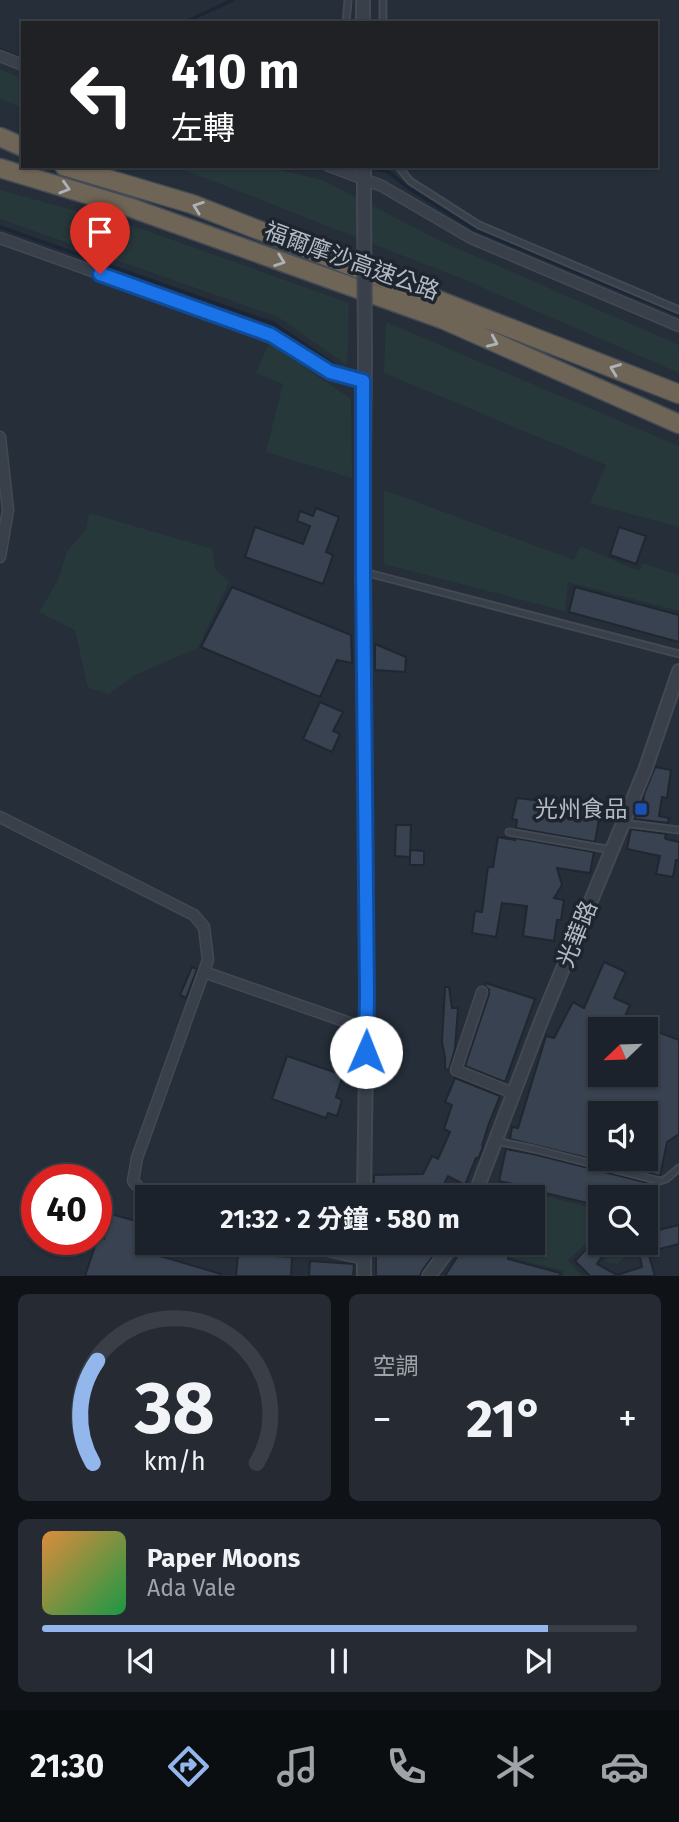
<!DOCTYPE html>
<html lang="zh-TW">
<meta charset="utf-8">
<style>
:root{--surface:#1c222b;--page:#252a33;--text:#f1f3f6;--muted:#a0a4a9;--line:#3a3f47;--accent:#93b7ec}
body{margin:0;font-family:"Fira Sans","Noto Sans TC",sans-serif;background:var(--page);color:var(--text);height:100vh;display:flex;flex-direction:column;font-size:26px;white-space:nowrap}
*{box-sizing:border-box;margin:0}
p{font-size:23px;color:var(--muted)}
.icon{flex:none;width:38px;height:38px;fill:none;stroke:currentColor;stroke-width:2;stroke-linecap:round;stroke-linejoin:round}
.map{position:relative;height:1276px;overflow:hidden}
.drawer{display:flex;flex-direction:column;gap:18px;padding:18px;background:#0f1318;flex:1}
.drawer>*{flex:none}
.banner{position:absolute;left:21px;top:21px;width:637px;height:147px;border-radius:0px;box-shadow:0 2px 5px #0004,0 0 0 2px var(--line);background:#202124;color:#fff;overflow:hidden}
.needle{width:46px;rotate:247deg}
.fabs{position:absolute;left:588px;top:1017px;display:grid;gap:14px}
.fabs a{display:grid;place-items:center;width:70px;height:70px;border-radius:0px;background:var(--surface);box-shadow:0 2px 5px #0004,0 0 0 2px var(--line);font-size:35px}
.speed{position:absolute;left:21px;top:1164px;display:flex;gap:14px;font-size:35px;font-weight:700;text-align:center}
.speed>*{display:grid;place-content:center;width:91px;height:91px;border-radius:50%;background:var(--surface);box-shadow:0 2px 5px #0004,0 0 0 2px var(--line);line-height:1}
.speed .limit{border:10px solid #d22;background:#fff;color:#111}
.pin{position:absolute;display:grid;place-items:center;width:60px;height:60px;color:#fff;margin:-72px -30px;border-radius:50% 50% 50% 0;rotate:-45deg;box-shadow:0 0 7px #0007}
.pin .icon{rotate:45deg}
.me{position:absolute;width:77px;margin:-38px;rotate:1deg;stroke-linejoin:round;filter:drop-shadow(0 0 5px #0008)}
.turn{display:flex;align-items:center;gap:24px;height:147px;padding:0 35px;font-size:32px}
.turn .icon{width:91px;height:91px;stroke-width:2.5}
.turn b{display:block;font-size:49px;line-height:60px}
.big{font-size:52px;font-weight:700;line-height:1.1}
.drawer .tile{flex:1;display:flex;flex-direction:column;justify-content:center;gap:10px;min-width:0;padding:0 24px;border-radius:10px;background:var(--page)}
.drawer .dial{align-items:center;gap:0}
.dial svg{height:182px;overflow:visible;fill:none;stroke:var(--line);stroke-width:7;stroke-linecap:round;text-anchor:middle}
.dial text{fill:var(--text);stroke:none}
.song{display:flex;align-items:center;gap:21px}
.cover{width:84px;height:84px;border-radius:10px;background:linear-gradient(135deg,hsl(30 70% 55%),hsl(140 70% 35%))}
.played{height:7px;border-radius:4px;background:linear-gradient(90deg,var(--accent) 85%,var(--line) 85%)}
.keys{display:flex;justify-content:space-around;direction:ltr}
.heat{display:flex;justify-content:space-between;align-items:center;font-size:38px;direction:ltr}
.drawer .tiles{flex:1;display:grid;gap:18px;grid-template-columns:1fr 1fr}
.tile:last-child{grid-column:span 2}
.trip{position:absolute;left:135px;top:1185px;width:410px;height:70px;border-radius:0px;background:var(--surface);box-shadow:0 2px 5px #0004,0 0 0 2px var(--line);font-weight:700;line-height:70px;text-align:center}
.menu{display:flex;height:112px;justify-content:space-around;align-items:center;background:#0b0e11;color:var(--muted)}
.menu .icon{width:49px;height:49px}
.menu .current{color:var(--accent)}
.menu b{font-size:32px;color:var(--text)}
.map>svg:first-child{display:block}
</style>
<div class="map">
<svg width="679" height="1276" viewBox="0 0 679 1276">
<rect width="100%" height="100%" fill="#252e39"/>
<path fill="#27383a" d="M0,69L23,79V108L0,99Z
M174,166H263L322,180L441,241L679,345V373L465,280Z
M0,190L142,229L349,303L347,365L278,317L0,219Z
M386,322L679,446V527L590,503L606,465L384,373Z
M269,343L351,399L352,478L266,452L283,384L256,373Z
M384,490L574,560L580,546L639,571L643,563L679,575V611L568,582L565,611L384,564Z
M89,513L213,549L215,569L229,582L198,648L135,675L109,694L88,688L75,630L39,612L58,580L67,551L86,530Z
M492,1183L600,1210V1242L629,1243L628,1255L617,1264L604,1262L607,1257L593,1237L568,1260L582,1276H564V1271L513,1258L514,1252L465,1243L532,1242V1197H497L488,1194Z"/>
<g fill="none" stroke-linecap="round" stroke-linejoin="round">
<path stroke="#1a2636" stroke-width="3.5" d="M183,23L233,0
M0,50L23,59
M374,169L387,171L410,189L474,229L679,315
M0,227L274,324L339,368"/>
</g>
<path fill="#384250" stroke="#202731" stroke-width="2" fill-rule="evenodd" d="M316,508L339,517L326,552L333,555L323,584L245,557L255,527L303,544L310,526L297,521L300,511L313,516Z
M619,527L646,536L636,564L610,555Z
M232,587L351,635L352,663L337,660L320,697L201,647Z
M575,587L679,615V642L569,612Z
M375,644L406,657L405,672L375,670Z
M320,702L343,712L333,731L340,734L332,752L303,739Z
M655,767L671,770L667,798L662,797L659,816L669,818L668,823L634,819L637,812H642L644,794Z
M517,798L601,808L595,842L516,828L517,820L512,819Z
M396,825H411L410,857L395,856Z
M631,829L666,834L665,838L666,839L679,842V860H676L673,877L656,874L660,856L627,849Z
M498,837L515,840V838L594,852L590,873L557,868L562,885L554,898L564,900L561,920H557L554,941L523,936L527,906L502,903L496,937L472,933L475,911L482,912L488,867H493Z
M410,850L424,851V865H410Z
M604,962L626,972L614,998L630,1005L624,1019L679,1040V1134L667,1142L660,1176L510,1139L512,1127L518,1128L546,1036L554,1038L573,1002L584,1008ZM600,1029H646V1074H600ZM600,1113H646V1158H600Z
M192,967L197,969L186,998L180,995Z
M486,983L535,999L505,1082L465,1066L489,994V990L485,986Z
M445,987H449L452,1008H458L455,1049L449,1070L445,1069V1058L442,1042Z
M287,1056L343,1075L336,1097L342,1100L337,1116L328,1113L326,1118L272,1099Z
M455,1078L500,1096L488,1126L482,1146L483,1147L478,1159L476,1158L465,1185L448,1176L438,1197H374V1175L423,1174L432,1156L438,1159L450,1132L444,1129L452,1105L445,1102Z
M506,1149L533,1154L652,1184L648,1197H600V1206L528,1189V1187L499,1181Z
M111,1214L147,1224L140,1250L221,1274V1276H85L98,1237L104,1239Z
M679,1225V1244L648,1252L655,1276H620V1274L642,1267L637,1242H646V1233Z
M376,1242H443L422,1271L420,1276H376Z
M593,1242L603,1255L597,1264L619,1276H590L575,1261Z
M464,1246L509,1253L508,1259L560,1273V1276H445Z
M238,1254L292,1257L291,1276H236Z
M310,1261L354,1264L353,1276H309Z"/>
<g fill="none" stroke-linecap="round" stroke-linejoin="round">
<defs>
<path id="service" d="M383,0V23
M346,23L348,0
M398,166L410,181L479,225L679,310
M364,572L679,654
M623,823L679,830
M509,832L612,850
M496,1141L534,1149L660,1181L666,1179L679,1168"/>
<path id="minor" d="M0,56L23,65
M329,166L382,186L471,238L679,326
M0,238L271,335L330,372L363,381
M0,437L8,510L0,557
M0,817L194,915L204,927L208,960L137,1158L133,1181L145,1195L150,1197
M204,972L367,1029
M482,992L456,1070L513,1093
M289,1242L364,1259"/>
<path id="tertiary" d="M363,0V23
M364,166V195
M364,1197L367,995L363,572L365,356
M474,1197L540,1024L645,770L679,671
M364,1276V1242
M429,1276L454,1242"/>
<path id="motorway" d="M0,137L23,147
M64,166L192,204L679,394
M0,168L129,207L442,319L679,424"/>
</defs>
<use href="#service" stroke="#424953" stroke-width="9"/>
<use href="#minor" stroke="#424953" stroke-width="13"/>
<use href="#tertiary" stroke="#424953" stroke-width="16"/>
<use href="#motorway" stroke="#444b55" stroke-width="21"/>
<use href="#service" stroke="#39404a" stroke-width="5"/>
<use href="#minor" stroke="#39404a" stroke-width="10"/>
<use href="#tertiary" stroke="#39404a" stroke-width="12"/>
<use href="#motorway" stroke="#6f6557" stroke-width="18"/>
<defs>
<path id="tertiary-bridge" d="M364,195L365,356"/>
</defs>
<use href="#tertiary-bridge" stroke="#424953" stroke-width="16" stroke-linecap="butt"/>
<use href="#tertiary-bridge" stroke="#39404a" stroke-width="12"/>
</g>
<defs><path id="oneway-chevron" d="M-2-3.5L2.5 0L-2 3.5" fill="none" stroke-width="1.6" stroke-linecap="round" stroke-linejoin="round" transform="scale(1.75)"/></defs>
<g stroke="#adb2ba">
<use href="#oneway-chevron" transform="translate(65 188) rotate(17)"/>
<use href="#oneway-chevron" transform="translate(198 207) rotate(-160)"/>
<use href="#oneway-chevron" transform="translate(280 261) rotate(20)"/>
<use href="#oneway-chevron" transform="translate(493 342) rotate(24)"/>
<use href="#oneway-chevron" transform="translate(615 369) rotate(-159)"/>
</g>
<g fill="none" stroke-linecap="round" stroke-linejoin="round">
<defs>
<path id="route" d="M100,274L271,335L330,372L363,381V572L367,995L366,1052"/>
</defs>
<use href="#route" stroke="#114b97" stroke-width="18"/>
<use href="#route" stroke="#1a73e8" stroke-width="12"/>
</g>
<rect fill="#1a4fb4" stroke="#1e252f" stroke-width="2.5" x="634" y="802" width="14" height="14" rx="3.5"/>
<g text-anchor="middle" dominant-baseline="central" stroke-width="7" stroke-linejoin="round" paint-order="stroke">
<g font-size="23" fill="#b4bbc5" stroke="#1e252f">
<text transform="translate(352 261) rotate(20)">福爾摩沙高速公路</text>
<text transform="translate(577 934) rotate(-68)">光華路</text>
</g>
<g font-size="23" fill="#b4bbc5" stroke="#1e252f" text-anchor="end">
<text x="627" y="809">光州食品</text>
</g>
</g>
</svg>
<div class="fabs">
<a><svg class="needle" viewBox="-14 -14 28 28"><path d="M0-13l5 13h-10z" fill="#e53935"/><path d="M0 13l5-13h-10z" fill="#a0a4a9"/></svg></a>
<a><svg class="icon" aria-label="sound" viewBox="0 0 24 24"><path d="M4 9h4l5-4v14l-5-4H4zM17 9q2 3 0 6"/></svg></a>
<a><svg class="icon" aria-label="search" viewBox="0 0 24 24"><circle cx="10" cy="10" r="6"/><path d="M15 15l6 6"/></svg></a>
</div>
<div class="speed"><div class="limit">40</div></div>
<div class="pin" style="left:100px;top:274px;background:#d93025"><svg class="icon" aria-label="arrive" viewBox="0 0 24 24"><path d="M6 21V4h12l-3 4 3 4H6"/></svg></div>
<svg class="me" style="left:366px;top:1052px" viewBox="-20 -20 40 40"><circle r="19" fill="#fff"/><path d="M0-13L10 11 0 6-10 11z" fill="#1a73e8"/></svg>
<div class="trip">21:32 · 2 分鐘 · 580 m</div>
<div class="banner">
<div class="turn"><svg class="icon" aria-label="left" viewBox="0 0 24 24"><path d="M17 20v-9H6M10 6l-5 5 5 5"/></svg><div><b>410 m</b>左轉</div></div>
</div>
</div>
<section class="drawer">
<div class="tiles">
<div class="tile dial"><svg viewBox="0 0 100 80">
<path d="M14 69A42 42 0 1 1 86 69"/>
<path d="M14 69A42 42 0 0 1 16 24" stroke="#93b7ec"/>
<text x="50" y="56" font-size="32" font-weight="700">38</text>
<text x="50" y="72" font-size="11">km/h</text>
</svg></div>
<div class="tile"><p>空調</p>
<div class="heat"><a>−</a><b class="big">21°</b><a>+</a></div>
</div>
<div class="tile">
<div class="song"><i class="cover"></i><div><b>Paper Moons</b><p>Ada Vale</p></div></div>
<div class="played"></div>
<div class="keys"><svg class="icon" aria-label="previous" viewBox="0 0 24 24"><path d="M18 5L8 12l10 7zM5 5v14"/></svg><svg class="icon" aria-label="pause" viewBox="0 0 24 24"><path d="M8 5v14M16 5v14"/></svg><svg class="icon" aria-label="next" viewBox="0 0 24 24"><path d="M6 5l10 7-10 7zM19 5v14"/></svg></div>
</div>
</div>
</section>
<nav class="menu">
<b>21:30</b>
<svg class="icon current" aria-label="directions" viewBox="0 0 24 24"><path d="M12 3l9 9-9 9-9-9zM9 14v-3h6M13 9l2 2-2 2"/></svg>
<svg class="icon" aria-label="music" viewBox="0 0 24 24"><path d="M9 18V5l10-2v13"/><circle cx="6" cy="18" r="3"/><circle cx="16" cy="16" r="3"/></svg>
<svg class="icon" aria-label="phone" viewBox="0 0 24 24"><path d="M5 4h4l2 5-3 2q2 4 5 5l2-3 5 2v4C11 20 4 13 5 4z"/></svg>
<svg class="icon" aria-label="climate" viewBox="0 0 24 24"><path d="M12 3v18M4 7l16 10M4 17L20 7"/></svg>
<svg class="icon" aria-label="car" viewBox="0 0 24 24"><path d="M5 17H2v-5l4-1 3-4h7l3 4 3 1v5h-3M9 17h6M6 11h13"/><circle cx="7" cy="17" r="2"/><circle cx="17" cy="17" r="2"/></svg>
</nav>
